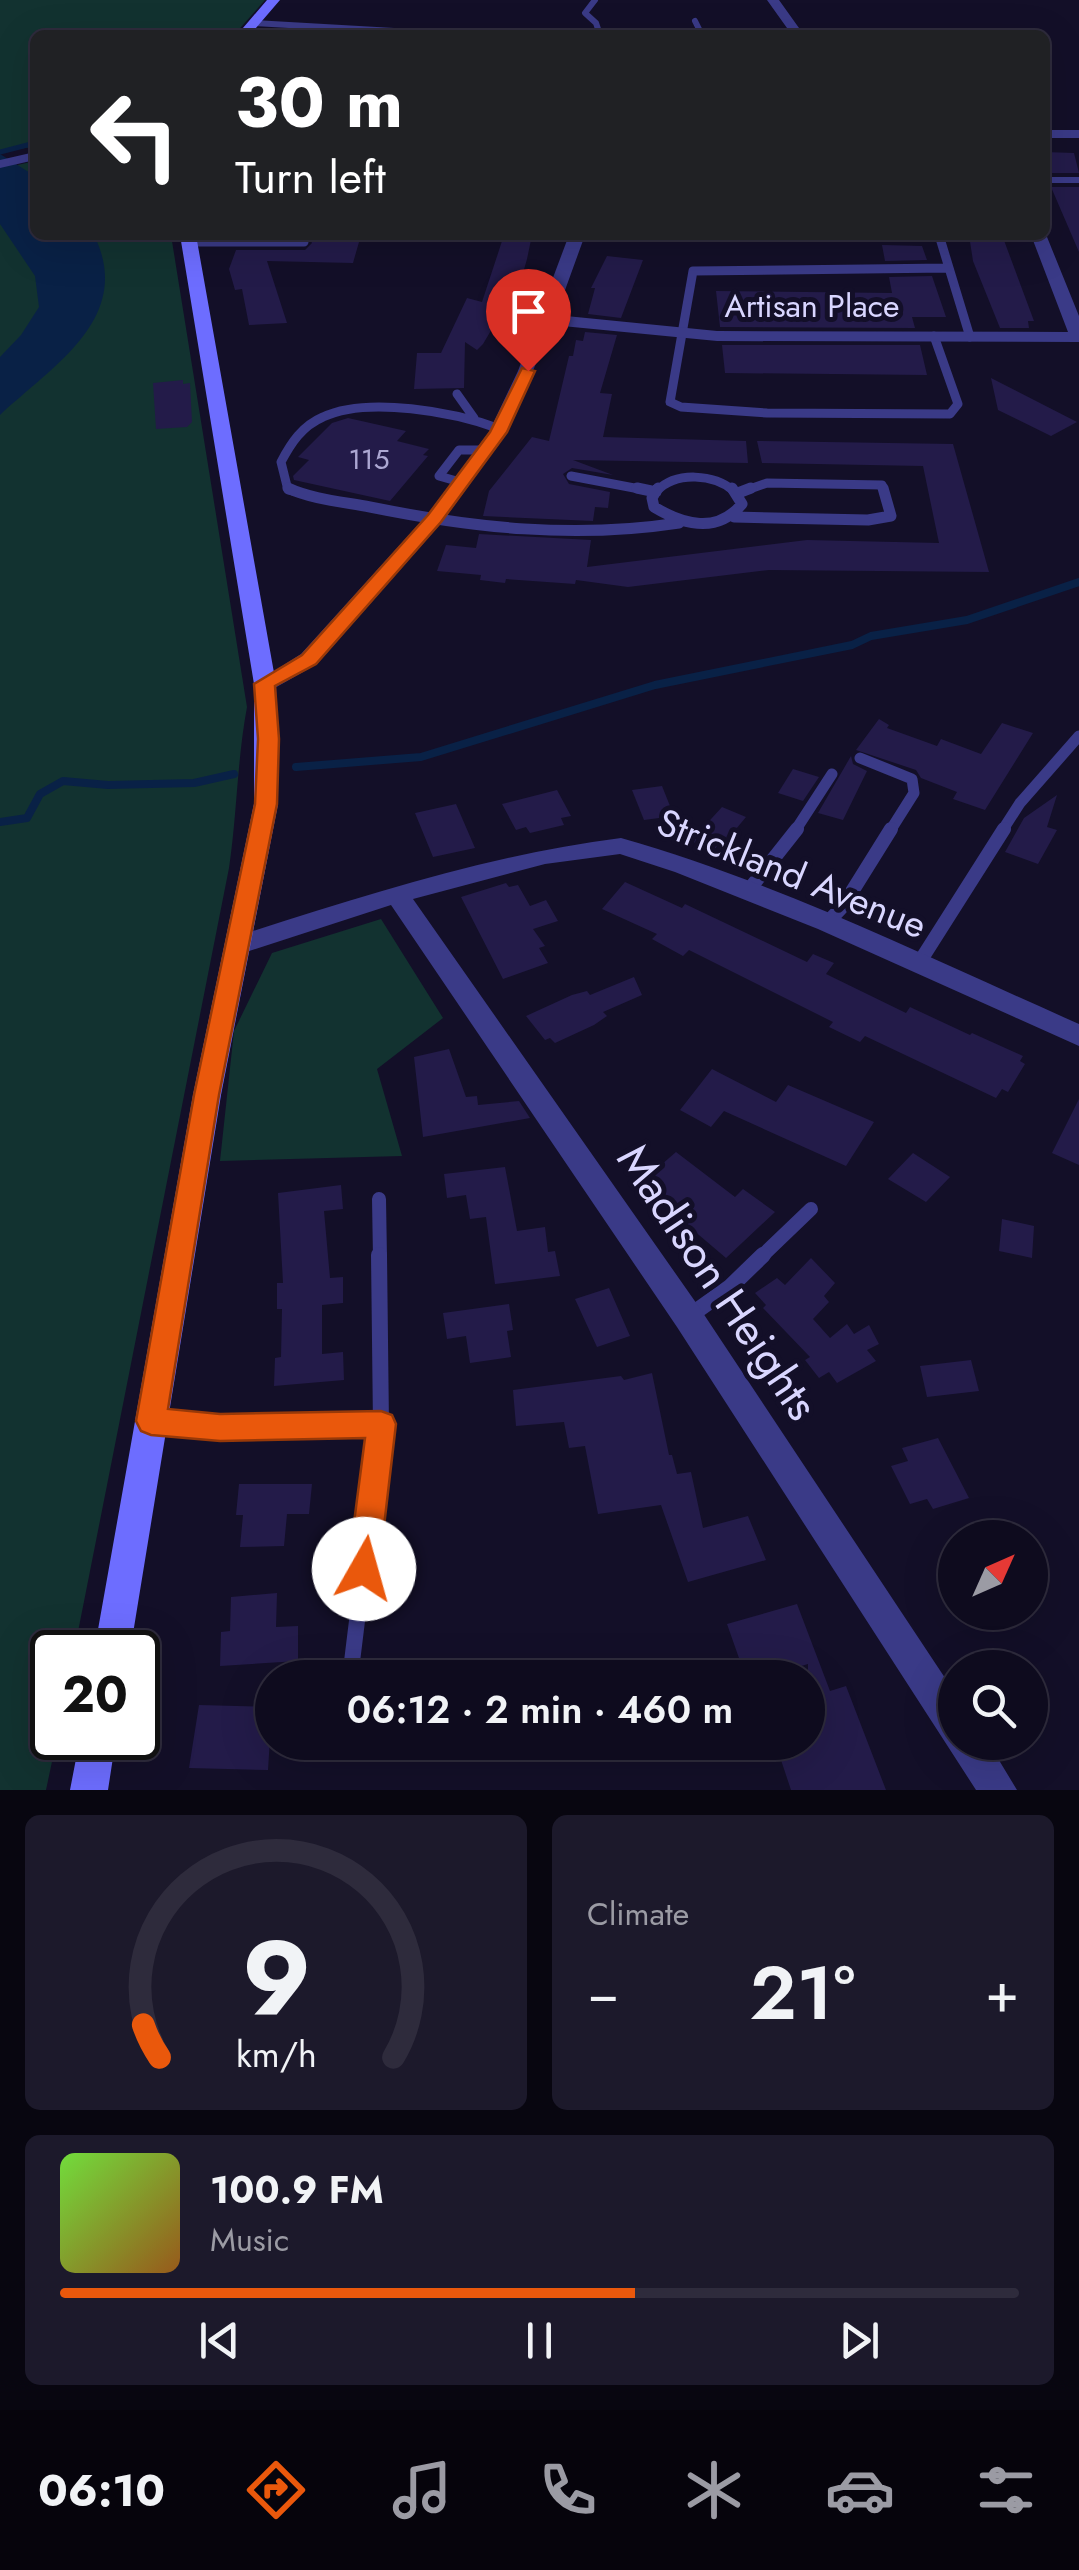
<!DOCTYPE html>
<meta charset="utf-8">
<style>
:root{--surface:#0e0b1e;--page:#1c192b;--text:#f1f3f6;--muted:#9b9ba4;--line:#2e2b3c;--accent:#ea580c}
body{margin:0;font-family:Jost,sans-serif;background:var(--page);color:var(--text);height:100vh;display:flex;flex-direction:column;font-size:38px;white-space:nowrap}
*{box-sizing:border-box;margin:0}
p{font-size:32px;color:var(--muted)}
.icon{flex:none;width:55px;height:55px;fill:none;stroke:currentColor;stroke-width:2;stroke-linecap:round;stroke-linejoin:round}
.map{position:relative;height:1790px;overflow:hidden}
.details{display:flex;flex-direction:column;gap:25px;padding:25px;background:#080610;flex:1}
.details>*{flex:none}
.banner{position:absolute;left:30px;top:30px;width:1020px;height:210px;border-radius:15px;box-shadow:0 10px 40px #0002,0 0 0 2px var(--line);background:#202124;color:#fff;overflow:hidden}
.needle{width:65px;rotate:45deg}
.buttons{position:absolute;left:938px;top:1520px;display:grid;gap:20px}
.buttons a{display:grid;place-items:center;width:110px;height:110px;border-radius:50%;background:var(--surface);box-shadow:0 10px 40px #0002,0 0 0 2px var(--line);font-size:50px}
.speed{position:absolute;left:30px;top:1630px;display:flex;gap:20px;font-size:50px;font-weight:700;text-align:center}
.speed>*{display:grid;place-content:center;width:130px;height:130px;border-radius:50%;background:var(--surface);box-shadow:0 10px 40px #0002,0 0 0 2px var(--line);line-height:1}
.speed .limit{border:5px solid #111;border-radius:15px;background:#fff;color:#111}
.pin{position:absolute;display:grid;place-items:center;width:85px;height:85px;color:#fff;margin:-102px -42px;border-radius:50% 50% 50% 0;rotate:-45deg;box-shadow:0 0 10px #0007}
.pin .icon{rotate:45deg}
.me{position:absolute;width:110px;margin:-55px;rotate:7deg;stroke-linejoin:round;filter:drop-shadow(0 0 8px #0008)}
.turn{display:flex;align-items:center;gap:35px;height:210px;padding:0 40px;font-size:45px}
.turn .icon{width:130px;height:130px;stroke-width:2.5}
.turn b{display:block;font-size:70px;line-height:85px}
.big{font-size:75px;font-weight:600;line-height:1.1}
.details .tile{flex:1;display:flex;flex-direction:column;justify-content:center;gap:15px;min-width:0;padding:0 35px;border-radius:15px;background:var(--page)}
.details .dial{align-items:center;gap:0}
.dial svg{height:260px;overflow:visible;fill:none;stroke:var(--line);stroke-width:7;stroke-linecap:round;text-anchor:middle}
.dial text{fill:var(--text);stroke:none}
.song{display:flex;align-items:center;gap:30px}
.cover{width:120px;height:120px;border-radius:15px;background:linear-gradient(135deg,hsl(100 70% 55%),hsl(30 70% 35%))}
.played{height:10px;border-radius:5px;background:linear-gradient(90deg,var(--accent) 60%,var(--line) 60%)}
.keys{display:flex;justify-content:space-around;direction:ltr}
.heat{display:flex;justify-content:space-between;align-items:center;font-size:55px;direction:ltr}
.details .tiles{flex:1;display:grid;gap:25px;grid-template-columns:1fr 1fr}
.tile:last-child{grid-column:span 2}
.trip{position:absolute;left:255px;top:1660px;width:570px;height:100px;border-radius:50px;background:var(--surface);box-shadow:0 10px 40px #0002,0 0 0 2px var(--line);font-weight:600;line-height:100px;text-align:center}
.dock{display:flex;height:160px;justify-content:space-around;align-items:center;background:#06040c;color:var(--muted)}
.dock .icon{width:70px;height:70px}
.dock .active{color:var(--accent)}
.dock b{font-size:45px;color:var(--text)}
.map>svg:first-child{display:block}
</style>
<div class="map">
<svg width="1079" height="1790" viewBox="0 0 1079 1790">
<rect width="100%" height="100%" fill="#130f28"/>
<path fill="#123230" d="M0,0H265L234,35H35V146L0,153Z
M35,161V235H171L247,707C237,761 237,814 229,868L74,1652H52V1738H57L46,1790H0V169Z
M381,919L443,1018L377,1069L402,1156L220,1161L234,1031L272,953Z"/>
<path fill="#092146" d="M0,154L35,176V235H94C135,318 52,366 0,415V357L21,335L39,307L35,276L0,224Z"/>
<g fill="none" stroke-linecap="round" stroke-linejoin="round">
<path stroke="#092146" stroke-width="5" d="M0,152L35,143"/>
<path stroke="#092146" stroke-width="8" d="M296,767L421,757L655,685L852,645L871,636L967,620L1079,582
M0,822L27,818L40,794L63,781L108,785L194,783L234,774"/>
</g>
<path fill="#231b49" d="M1045,152L1074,153L1079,173H1045Z
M1051,187H1079V252Z
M308,235H361L353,263L267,261L287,323L249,325L242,289L235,290L229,269L236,250H305L312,243Z
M504,235H532L527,259L521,280L483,344L477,350L465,342L464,388L414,389L417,353H441L467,298L482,302Z
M969,235H1002L1034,321H1028L1029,328H1000L973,261Z
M882,245L922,246L927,260L885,261Z
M607,256L643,260L621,318L588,314L595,288H591Z
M932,276L946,317H912L915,328L720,327L716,291L892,293L889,277Z
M585,332L617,335L600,393L612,394L603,437L746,441L748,463L573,460L613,475L572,468L563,474L569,484L610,492L608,508L595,507L593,521L483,516L489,491L532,437L549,441L569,356H573L576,340L583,341Z
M722,345H920L927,375L725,373Z
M991,378L1077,422L1051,436L998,410Z
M183,380V384L190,383L192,422L187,427L156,429L153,383Z
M348,418L406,431L397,441L429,449L423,455L428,456L390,501L294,480L293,476L309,460L298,457L332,423Z
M757,441L953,444L989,572L769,570L628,587L576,580L575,584L506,579L505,583L480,580L481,575L437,571L446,545L476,548L479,534L591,540L587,567L807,540L939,543L923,466L762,463Z
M879,719L889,725L887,728L937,746L941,739L981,754L1002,723L1033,733L985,810L953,799L957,792L921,778L916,770L856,750Z
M851,756L853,764L867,771L843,820L818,813Z
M793,769L819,777L803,801L778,793Z
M662,786L674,816L644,820L632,790Z
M557,790L571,816L561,818L564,825L530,833L526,827L516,830L502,804Z
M1057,795L1047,827L1057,830L1038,864L1005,852L1024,818Z
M456,804L475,848L433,857L415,813Z
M722,807L746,817L721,847L718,845L713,851L691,841Z
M625,882L682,908L685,904L807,962L813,954L834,963L826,974L906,1013L910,1007L970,1035L972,1033L1023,1056L1020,1061L1025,1064L1008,1092L1002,1089L996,1098L865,1036L860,1042L829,1027L833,1022L689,950L683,956L652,939L657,934L602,909Z
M506,883L509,887L518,885L530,906L546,900L558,921L533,929L545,946L539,948L548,963L503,979L461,897Z
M634,977L642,995L603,1012L607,1016L594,1025L555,1043L550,1038L545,1040L526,1016L572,995L587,991L590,995Z
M449,1049L466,1097L477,1096L478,1105L519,1101L530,1118L423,1137L414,1057Z
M712,1069L776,1102L788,1085L874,1122L846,1166L724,1111L711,1127L680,1110Z
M1079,1099V1165L1052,1153Z
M676,1152L735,1197L743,1189L775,1212L726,1258L639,1184Z
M913,1153L950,1177L926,1202L888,1179Z
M505,1167L517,1231L545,1227L548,1252L555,1251L560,1276L495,1284L486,1217L470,1219L466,1195L447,1198L444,1174Z
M341,1185L343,1209L324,1211L330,1278L343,1277V1303L322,1305V1354L343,1352L344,1380L274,1386L275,1358L281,1357L282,1309H277V1283H283L278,1193Z
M1002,1219L1034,1226L1032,1258L999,1251Z
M811,1258L835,1283L824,1296L829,1302L813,1319L830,1338L847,1324L854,1334L869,1325L879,1344L867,1350L876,1361L837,1383L829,1372L819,1378L805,1360L810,1357L763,1308L766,1305L755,1293L777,1278L785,1285Z
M609,1288L630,1336L597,1347L575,1299Z
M509,1304L513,1330L507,1331L511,1357L470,1363L466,1336L447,1339L443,1313Z
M971,1360L979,1391L927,1397L920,1366Z
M652,1373L669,1455H672L677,1474L691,1472L703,1528L748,1516L766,1560L688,1582L661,1505L598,1514L585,1446L569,1448L564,1422L516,1426L513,1390L621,1376L624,1380Z
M938,1438L969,1498L933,1509L927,1499L910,1504L891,1466L908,1461L902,1448Z
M239,1484H312L309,1514H287L284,1546L240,1547L243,1515H236Z
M277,1593L276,1627L298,1626V1661L220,1666L221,1632L230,1631L231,1597Z
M797,1604L830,1691L846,1686L886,1790H791L775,1742H808V1664L760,1678H746L727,1624Z
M199,1705L272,1707L268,1770L189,1768Z"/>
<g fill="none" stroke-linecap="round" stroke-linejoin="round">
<path stroke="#3a3a87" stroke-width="6" d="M595,0L585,13L596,23L600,35
M695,21L702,35
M254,23L429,33
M1045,180H1079"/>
<path stroke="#3a3a87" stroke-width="9" d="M939,235L970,337
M189,242H304
M934,336L958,404L950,414L767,413L681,407L670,402L693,271L947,268
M457,394L474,418
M571,476L650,491
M460,482L439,476L459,450H484
M292,491L288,490L281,462C291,443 302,426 323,417C367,396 455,412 500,429
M657,491C676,471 714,474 734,491
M744,491L767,483L882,485L884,491"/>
<path stroke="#3a3a87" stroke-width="11" d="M288,488C311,499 344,502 370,507C474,528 574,539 679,523
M637,488L656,492
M658,488L652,498L654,507C684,525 717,534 742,504L732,488
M738,493L751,488
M734,517L868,520L891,516L883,488
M860,758L912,779L914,793L890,831
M795,831L832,774
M1002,831L1020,803L1079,736"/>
<path stroke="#3a3a87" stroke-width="14" d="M748,891L797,829
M827,923L843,906L891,829
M919,963L1004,829
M379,1199L380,1258
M760,1258L811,1209"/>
<path stroke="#3a3a87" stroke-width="16" d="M688,1317L730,1287L763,1255
M154,1421L220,1428L381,1425L379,1255
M350,1678L381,1425"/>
<path fill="#3a3a87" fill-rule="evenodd" d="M767,0H779L804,35H792Z
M1045,130H1079V138H1045Z
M1045,232L1079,316V342L717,341L552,325L507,433L442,522L317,664L273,689H257L254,684L301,654L428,514L489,432L518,371L569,235H585L556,315L717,331L1068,332L1031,235Z
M621,838C779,883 929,958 1079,1024V1046L818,929L675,872L620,854L545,864L413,899L699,1307L955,1693V1742H988L1017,1790H976L677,1327L391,905L237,955L228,953L224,946L228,939C357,898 486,855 621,838Z"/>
<path fill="#3a3a87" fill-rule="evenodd" d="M35,152V160L0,168V160Z"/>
<path fill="#6d6dff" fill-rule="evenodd" d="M267,0H280L250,35H237Z
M180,235H196L276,684L278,804L221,1095L130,1652H94L193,1095L254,804V684Z
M80,1738H116L108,1790H70Z"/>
</g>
<path fill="#ea580c" stroke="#983908" stroke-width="2.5" d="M522,368L535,371L507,432L441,522L316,664L275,686L279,739L277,804L219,1095L168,1409L220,1414L381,1411L392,1415L396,1424L379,1569L375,1580L364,1584L352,1580L348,1569L365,1438L220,1441L151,1435L141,1431L136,1421L194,1095L255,804L258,739L254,684L302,655L428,515L490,432Z"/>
<g text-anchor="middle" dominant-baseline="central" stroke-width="10" stroke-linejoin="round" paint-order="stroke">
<g font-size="28" fill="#aca7d2">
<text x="369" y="459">115</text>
</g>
<g font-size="32" fill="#d9d6ff" stroke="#130f28">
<text x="812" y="306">Artisan Place</text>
</g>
<g font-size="38" fill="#d9d6ff" stroke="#130f28">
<text transform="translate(792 873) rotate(22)">Strickland Avenue</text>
</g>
<g font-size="45" fill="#d9d6ff" stroke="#130f28">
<text transform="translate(718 1282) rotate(56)">Madison Heights</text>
</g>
</g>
</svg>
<div class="buttons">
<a><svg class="needle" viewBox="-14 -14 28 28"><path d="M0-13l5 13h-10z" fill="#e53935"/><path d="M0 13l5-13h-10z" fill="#9b9ba4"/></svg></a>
<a><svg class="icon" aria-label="search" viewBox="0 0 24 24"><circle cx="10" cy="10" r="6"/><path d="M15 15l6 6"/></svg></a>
</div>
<div class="speed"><div class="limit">20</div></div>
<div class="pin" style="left:528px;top:371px;background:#d93025"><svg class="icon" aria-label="arrive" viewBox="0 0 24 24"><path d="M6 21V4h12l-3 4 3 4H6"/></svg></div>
<svg class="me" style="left:364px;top:1569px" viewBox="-20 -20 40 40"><circle r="19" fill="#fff"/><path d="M0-13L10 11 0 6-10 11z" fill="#ea580c"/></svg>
<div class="trip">06:12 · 2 min · 460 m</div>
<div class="banner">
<div class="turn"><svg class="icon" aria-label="left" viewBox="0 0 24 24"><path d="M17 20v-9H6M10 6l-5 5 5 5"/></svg><div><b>30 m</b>Turn left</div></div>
</div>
</div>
<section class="details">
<div class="tiles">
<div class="tile dial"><svg viewBox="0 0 100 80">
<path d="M14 69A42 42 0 1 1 86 69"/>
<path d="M14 69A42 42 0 0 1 9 59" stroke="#ea580c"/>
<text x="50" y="56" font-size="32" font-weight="700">9</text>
<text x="50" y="72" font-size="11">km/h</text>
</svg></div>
<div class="tile"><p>Climate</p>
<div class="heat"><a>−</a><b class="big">21°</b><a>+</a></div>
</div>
<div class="tile">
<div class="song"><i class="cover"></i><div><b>100.9 FM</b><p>Music</p></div></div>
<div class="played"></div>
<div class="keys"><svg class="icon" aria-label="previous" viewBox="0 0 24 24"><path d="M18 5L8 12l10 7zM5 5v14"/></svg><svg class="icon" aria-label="pause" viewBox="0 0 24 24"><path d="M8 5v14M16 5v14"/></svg><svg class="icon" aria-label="next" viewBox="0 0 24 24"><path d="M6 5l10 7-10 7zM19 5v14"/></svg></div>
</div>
</div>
</section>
<nav class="dock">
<b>06:10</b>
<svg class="icon active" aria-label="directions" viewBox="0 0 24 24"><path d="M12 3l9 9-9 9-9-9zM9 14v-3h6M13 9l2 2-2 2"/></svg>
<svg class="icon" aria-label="music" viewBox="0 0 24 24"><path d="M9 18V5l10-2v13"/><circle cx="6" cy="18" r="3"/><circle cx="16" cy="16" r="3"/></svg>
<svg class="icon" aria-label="phone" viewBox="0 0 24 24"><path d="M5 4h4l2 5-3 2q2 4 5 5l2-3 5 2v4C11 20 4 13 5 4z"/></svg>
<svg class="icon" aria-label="climate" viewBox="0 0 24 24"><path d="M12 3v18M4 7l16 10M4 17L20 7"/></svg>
<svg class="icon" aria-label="car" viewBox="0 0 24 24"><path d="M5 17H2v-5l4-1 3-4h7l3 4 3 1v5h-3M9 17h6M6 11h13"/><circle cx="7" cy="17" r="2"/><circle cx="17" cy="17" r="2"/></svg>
<svg class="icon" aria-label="filters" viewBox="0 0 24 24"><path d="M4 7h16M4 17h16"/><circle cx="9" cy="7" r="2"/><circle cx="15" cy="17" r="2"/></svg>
</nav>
